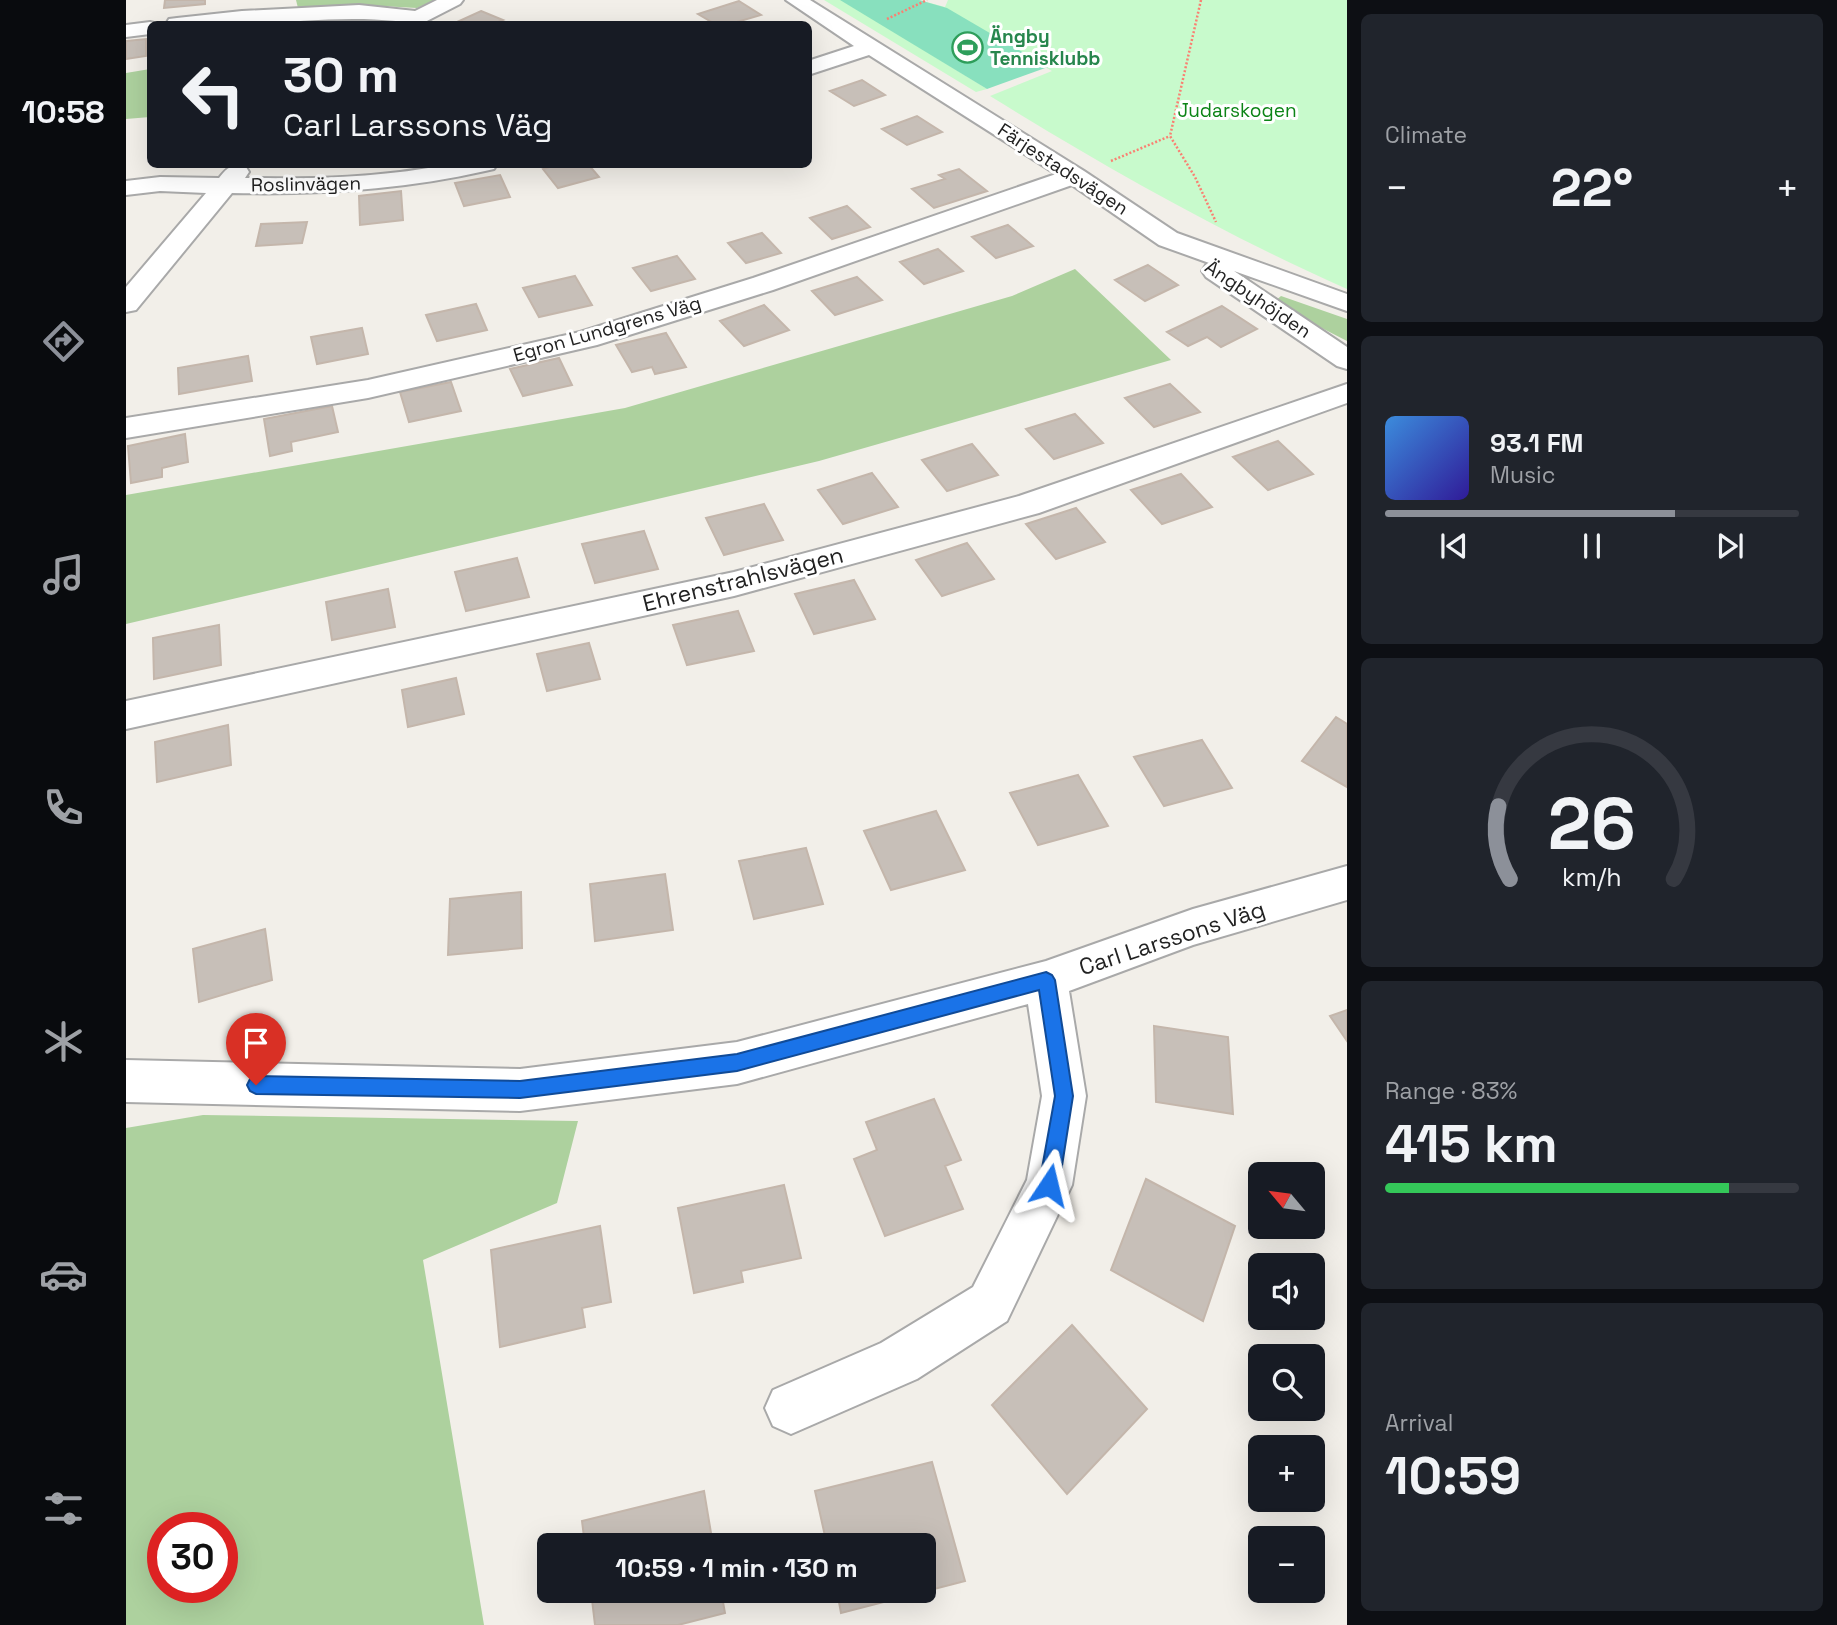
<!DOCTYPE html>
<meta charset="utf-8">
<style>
:root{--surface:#171b24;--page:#20242c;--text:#f1f3f6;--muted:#9ea1a6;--line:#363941;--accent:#8c9099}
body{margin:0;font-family:"Space Grotesk",sans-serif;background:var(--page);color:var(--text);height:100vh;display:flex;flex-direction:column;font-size:26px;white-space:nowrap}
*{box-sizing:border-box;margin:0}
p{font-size:23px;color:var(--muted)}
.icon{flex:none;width:38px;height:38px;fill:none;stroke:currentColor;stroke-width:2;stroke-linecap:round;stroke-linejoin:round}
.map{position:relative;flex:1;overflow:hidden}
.side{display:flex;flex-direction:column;gap:14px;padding:14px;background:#0d0f14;width:490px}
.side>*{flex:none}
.banner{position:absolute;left:21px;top:21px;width:665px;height:147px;border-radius:10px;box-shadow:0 7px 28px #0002;background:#171b24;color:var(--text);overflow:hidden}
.needle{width:46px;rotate:299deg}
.fabs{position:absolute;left:1122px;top:1162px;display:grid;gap:14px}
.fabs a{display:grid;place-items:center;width:77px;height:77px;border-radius:10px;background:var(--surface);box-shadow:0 7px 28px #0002;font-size:35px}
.speed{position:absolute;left:21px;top:1512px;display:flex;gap:14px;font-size:35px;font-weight:700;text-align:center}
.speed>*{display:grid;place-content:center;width:91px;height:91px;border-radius:50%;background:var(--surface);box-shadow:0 7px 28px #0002;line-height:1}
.speed .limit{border:10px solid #d22;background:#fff;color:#111}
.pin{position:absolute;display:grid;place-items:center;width:60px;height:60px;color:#fff;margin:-72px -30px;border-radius:50% 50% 50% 0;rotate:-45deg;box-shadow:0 0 7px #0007}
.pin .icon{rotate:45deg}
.me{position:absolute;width:77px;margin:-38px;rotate:10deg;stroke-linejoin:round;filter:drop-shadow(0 0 5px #0008)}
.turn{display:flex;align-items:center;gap:24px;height:147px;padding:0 21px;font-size:32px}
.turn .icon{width:91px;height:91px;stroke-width:2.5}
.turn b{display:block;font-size:49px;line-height:60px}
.big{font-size:52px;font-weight:600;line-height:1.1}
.side .tile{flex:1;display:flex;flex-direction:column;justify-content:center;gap:10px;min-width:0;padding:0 24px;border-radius:10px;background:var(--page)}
.side .dial{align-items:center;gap:0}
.dial svg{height:182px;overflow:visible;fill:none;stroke:var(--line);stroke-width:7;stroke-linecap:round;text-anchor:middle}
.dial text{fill:var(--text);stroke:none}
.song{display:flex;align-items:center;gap:21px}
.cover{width:84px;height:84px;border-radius:10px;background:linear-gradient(135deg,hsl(210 70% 55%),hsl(250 70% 35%))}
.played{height:7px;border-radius:4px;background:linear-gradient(90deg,var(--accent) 70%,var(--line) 70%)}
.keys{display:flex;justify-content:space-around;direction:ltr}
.heat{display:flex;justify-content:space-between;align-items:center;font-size:38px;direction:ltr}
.charge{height:10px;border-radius:5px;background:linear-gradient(90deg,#34c759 83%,var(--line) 0)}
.trip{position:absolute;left:411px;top:1533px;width:399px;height:70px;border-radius:10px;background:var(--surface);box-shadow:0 7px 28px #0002;font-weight:600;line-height:70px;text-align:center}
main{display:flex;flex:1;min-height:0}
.menu{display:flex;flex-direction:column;width:126px;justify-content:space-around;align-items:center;background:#090b0e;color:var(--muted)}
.menu .icon{width:49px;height:49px}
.menu .current{color:var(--accent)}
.menu b{font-size:32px;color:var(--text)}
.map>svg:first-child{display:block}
</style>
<main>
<nav class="menu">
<b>10:58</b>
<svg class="icon current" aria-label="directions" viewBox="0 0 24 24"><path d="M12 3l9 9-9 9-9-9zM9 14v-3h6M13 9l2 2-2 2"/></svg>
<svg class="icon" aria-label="music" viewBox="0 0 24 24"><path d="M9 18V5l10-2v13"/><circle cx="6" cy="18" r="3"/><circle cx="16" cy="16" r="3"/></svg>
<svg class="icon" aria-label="phone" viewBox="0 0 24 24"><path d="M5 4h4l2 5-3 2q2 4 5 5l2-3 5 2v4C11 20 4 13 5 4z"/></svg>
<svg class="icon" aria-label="climate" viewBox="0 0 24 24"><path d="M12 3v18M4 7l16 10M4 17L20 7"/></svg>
<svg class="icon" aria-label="car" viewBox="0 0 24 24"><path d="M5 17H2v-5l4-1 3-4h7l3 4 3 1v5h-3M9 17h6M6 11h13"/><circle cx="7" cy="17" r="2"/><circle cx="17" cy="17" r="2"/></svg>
<svg class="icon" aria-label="filters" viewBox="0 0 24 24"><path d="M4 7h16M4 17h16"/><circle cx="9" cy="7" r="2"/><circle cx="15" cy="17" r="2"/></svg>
</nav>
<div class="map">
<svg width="1221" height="1625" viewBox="0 0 1221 1625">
<rect width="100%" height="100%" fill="#f2efe9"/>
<path fill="#add19e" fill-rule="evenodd" d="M170,0H308L291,8L237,5L172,8Z
M24,69V117L0,119V73Z
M949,269L1045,360L693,461L0,624V495L499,408L886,296Z
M1155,296L1221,319V341L1147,303Z
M77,1115L452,1121L431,1203L297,1260L358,1625H0V1128ZM37,1528H96V1587H37Z"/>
<path fill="#c8facc" d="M698,0H793L819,7L822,0H1221V289C1097,234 979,167 864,96L926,71L818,11L762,28L861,89L850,92Z"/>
<path fill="#88e0be" d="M714,0H793L821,8L922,67L861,89Z"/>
<path fill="#c7bfb8" stroke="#c4b6ab" stroke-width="2" d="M39,0H79V4L38,8Z
M613,1L635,15L604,24H589L572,14Z
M355,11L377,20L367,24L329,23Z
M20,39V56L0,59V41Z
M736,80L759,95L728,106L704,91Z
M791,116L816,132L781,145L756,129Z
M433,164H462L473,177L432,188L417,169Z
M833,169L861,191L808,208L786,189L819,179L813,175Z
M374,175L384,197L338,206L329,183Z
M275,191L277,220L234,225L233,196Z
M721,206L744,227L706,239L684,218Z
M181,222L176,243L130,246L135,224Z
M882,225L907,246L870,258L846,237Z
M636,233L655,253L620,263L602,243Z
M812,249L837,271L798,284L774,262Z
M551,256L569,279L525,291L507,268Z
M1022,265L1052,285L1019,301L989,280Z
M449,276L466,305L413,317L397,288Z
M731,277L756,300L709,315L686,291Z
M350,304L361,330L311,341L300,315Z
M638,305L663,330L618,346L594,321Z
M1096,306L1131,329L1095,347L1081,337L1062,346L1041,332Z
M236,328L242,354L191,364L185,337Z
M540,333L560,367L529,374L526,367L506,372L490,345Z
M122,356L126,381L53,394L52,368Z
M433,358L446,385L397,396L384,369Z
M325,382L335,411L283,422L274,392Z
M1044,384L1074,412L1028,427L999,398Z
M206,406L212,432L165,442L166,451L144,456L138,419Z
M949,414L977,443L928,459L900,429Z
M59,434L62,462L36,468V477L5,483L2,446Z
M1152,441L1187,474L1142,490L1107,457Z
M846,444L872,475L821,491L796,460Z
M746,473L772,507L717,524L692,490Z
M1055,474L1086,507L1036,524L1005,490Z
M638,504L657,540L598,555L580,518Z
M950,508L979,542L930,559L900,524Z
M518,531L532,569L469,583L456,544Z
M841,543L868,579L816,596L790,560Z
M391,558L403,597L340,611L329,572Z
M728,580L749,619L688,634L669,594Z
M262,589L269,627L206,640L200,602Z
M612,611L628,651L561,665L547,625Z
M93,625L95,665L28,679L27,638Z
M463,643L474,679L421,691L411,654Z
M330,678L338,714L282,727L276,690Z
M1210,717L1221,724V787L1176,761Z
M102,725L105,765L31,782L29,742Z
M1076,740L1106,788L1038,806L1008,757Z
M952,775L982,826L912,845L884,793Z
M810,811L839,870L765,890L738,831Z
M680,848L697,904L628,919L613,861Z
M539,874L547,930L469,941L464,884Z
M395,892L396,948L322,955L324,899Z
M139,929L146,980L73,1002L67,949Z
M1221,1010V1041L1204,1016Z
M1028,1026L1102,1037L1107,1114L1030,1102Z
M808,1099L835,1160L819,1166L837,1209L759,1236L728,1159L751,1150L740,1122Z
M1020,1179L1109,1226L1077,1321L985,1270Z
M658,1185L675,1258L615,1271L617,1282L568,1293L552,1208Z
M474,1226L485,1302L456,1308L459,1327L374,1347L365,1250Z
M946,1325L1021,1409L941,1494L866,1405Z
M806,1462L839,1581L715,1613L711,1591H798V1545H701L689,1491Z
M578,1491L587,1545H459L456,1521Z
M465,1591H595L599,1613L552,1625H469Z"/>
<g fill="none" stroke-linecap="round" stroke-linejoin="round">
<defs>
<path id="minor" d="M311,0H337L334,4L295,24H269L270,21C194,13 116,31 40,24L43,19L51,18L116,11L233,5L289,11Z
M660,0H684L958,171L1051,233L1221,294V311L1108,271L1221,347V369L1211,366L1080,277L1076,271L1080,265L1086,264L1033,245L946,185L647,290L471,345L242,398L0,438V418L242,380L454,332L627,278L930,174L743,55L682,75V61L728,46Z
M24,22L32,24H24V34L0,37V25Z
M323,164H371L368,169L359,171C275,190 192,195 106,193L10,310L0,312V287L80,193L34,191L0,195V181L34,177L93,178C101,168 106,163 120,167L123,172L119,178C187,179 256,178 323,164Z
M1221,384V403L913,513L608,596L0,729V701L608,572L893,496Z
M1221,866V900L1067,945L943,991L960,1096L946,1185L881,1321L791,1379L665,1434L647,1426L639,1408L647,1390L755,1343L847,1287L901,1180L916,1096L902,1004L611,1084L394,1111L0,1102V1060L394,1069L611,1042L920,961L1067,909Z"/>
</defs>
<use href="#minor" stroke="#a9a9a9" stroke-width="4"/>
<path stroke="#fa8072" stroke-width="2.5" stroke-dasharray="2 2" stroke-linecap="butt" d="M1075,0L1044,136L1069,177L1090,222
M761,19L801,0
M985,161L1044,136"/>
<use href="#minor" fill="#fff" fill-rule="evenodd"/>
</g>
<path fill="#1a73e8" stroke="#114b97" stroke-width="2" d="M920,972L926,975L929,980L947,1096L933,1185L930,1192L923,1195L916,1192L913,1185L929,1096L913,990L611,1071L394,1098L130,1094L124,1091L121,1085L124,1079L130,1076L394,1081L611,1054Z"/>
<defs>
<symbol id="stadium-ring" viewBox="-11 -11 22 22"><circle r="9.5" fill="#fff" stroke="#2e9e5b" stroke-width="1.5"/><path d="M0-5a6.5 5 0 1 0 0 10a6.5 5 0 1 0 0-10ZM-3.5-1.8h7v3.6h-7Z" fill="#2e9e5b"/></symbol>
</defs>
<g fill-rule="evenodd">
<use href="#stadium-ring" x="824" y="30" width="35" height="35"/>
</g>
<g text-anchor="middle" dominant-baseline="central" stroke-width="6" stroke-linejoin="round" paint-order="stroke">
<g font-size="19" font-weight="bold" fill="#27864d" stroke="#fff" text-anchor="start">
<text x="864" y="36">Ängby<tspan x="864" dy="22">Tennisklubb</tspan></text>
</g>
<g font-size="19" fill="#0c8416" stroke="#fff">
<text x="1111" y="110">Judarskogen</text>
</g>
<g font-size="19" fill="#222" stroke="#fff">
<text transform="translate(937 169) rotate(33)">Färjestadsvägen</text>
<text transform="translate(180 184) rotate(-1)">Roslinvägen</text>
<text transform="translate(1132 299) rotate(34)">Ängbyhöjden</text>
<text transform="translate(481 329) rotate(-16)">Egron Lundgrens Väg</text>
</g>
<g font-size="23" fill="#222" stroke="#fff">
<text transform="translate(617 579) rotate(-14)">Ehrenstrahlsvägen</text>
<text transform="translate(1046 938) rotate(-18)">Carl Larssons Väg</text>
</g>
</g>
</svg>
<div class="fabs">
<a><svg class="needle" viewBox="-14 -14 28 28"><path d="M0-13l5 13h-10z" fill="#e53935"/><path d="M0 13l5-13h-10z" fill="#9ea1a6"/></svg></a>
<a><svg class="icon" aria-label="sound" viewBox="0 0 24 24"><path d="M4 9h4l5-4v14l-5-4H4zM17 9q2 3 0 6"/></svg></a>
<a><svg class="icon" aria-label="search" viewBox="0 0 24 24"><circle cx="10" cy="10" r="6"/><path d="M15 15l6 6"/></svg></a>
<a>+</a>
<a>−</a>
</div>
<div class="speed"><div class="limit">30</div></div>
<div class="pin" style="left:130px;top:1085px;background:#d93025"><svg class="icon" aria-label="arrive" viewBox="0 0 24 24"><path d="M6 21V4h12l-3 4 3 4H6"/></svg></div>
<svg class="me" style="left:923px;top:1185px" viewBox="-20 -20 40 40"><path d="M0-17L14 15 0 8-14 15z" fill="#1a73e8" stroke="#fff" stroke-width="4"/></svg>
<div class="trip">10:59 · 1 min · 130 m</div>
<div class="banner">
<div class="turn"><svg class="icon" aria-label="left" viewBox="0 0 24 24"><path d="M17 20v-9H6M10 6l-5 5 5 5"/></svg><div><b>30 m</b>Carl Larssons Väg</div></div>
</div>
</div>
<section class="side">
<div class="tile"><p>Climate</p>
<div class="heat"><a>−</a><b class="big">22°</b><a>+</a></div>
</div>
<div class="tile">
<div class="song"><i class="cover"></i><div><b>93.1 FM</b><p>Music</p></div></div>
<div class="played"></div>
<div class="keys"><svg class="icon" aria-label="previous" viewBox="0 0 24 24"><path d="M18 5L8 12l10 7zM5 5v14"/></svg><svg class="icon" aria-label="pause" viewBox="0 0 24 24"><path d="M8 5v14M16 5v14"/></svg><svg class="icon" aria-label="next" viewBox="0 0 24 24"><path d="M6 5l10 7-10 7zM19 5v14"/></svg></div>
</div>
<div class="tile dial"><svg viewBox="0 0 100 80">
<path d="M14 69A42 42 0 1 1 86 69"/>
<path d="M14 69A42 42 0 0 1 9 37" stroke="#8c9099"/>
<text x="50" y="56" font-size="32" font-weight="700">26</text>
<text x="50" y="72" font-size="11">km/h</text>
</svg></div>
<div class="tile"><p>Range · 83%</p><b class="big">415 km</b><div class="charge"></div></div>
<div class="tile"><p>Arrival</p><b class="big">10:59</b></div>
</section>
</main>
